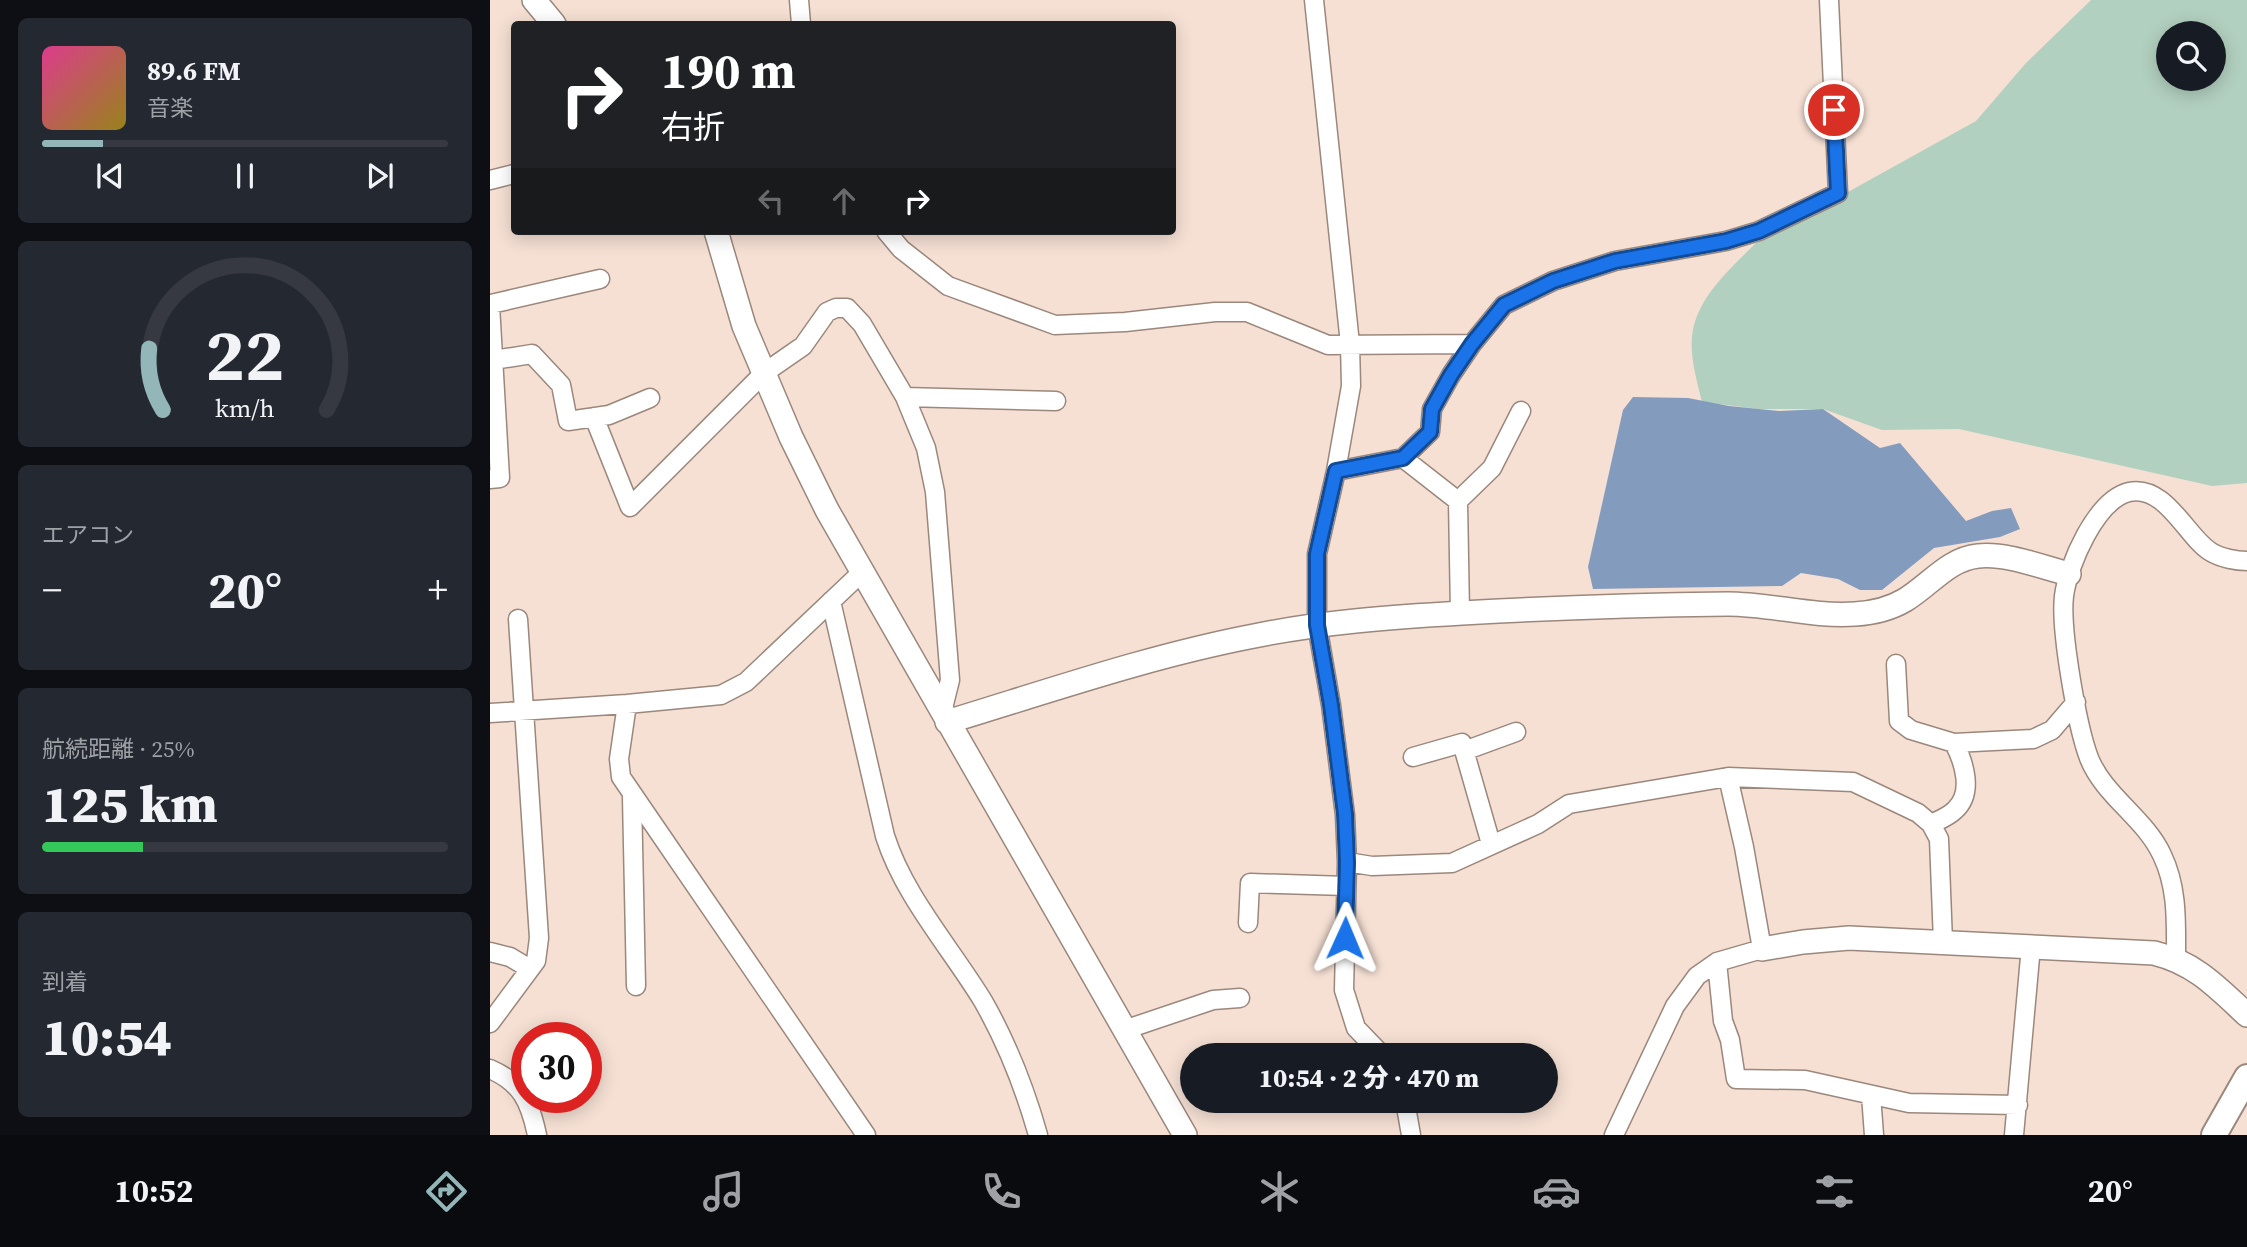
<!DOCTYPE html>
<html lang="ja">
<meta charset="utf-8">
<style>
:root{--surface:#171b24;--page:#242831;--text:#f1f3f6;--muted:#9ea1a6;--line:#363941;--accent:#93b7b8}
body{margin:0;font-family:"Source Serif 4","Noto Sans JP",serif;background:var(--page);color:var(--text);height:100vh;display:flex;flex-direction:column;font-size:26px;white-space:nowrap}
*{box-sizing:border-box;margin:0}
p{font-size:23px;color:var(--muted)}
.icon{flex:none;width:38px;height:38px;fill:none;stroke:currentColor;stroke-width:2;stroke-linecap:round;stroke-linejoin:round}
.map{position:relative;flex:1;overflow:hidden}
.sheet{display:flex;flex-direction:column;gap:18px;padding:18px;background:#0d0f14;width:490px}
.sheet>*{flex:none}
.banner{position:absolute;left:21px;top:21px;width:665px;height:214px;border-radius:7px;box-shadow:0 4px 18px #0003;background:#202124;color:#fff;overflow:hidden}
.buttons{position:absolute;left:1666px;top:21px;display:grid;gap:14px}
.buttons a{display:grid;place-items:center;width:70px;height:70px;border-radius:50%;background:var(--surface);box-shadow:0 4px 18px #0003;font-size:35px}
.speed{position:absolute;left:21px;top:1022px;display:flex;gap:14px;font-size:35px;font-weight:700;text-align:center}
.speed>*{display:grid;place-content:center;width:91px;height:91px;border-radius:50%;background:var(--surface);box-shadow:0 4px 18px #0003;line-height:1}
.speed .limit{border:10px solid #d22;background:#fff;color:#111}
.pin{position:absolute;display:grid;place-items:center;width:60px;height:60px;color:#fff;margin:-30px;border:4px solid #fff;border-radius:50%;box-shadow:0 2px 7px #0007}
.me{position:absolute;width:77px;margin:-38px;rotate:1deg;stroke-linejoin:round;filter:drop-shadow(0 0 5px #0008)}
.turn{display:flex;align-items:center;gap:24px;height:147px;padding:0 35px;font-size:32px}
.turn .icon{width:91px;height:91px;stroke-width:2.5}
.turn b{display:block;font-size:49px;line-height:60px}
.lanes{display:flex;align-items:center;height:66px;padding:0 35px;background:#0003;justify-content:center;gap:35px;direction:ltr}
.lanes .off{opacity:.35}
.big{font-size:52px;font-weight:800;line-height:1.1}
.sheet .tile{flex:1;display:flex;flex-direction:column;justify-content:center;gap:10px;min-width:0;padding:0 24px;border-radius:10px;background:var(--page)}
.sheet .dial{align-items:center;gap:0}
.dial svg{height:182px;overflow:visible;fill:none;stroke:var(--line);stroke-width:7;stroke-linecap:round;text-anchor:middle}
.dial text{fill:var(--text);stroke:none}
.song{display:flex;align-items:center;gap:21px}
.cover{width:84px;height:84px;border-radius:10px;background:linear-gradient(135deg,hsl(330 70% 55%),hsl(50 70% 35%))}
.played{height:7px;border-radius:4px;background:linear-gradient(90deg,var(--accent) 15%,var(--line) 15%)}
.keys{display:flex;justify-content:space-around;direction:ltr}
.heat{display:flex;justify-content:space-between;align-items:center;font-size:38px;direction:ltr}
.charge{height:10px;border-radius:5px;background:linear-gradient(90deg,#34c759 25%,var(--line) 0)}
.trip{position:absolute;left:690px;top:1043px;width:378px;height:70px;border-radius:35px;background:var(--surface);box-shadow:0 4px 18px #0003;font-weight:800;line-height:70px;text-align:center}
.tab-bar{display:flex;height:112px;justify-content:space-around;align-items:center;background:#090b0e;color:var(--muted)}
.tab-bar .icon{width:49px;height:49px}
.tab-bar .on{color:var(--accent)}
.tab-bar b{font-size:32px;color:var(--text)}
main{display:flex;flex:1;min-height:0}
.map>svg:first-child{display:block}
</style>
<main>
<section class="sheet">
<div class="tile">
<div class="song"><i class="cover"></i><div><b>89.6 FM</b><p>音楽</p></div></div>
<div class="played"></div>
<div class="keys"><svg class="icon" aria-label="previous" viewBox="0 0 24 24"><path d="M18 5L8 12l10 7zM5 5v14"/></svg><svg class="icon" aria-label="pause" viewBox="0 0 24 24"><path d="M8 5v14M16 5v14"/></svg><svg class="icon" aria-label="next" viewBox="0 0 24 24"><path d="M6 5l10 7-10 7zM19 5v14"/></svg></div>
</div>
<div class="tile dial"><svg viewBox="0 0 100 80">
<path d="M14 69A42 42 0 1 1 86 69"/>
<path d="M14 69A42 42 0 0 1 8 42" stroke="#93b7b8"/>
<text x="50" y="56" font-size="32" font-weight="700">22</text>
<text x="50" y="72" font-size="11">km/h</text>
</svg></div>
<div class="tile"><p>エアコン</p>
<div class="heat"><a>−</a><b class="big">20°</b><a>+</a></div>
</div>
<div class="tile"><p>航続距離 · 25%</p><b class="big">125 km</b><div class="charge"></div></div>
<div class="tile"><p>到着</p><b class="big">10:54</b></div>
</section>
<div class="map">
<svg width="1757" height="1135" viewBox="0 0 1757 1135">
<rect width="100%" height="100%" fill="#f6e0d4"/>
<path fill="#b2d0bf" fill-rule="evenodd" d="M1601,0H1757V483L1722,486L1469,429L1392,430L1333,409H1269L1212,402C1207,381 1200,358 1202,337C1205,299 1241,268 1266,243L1486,121L1536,63ZM1678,33H1724V79H1678Z"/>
<path fill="#839cbe" d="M1143,397L1198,398L1239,406L1289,411L1333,409L1390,448L1410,443L1476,521L1502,511L1521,508L1530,529L1510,537L1444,548L1392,590H1370L1348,579L1311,573L1292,586L1103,589L1098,567L1133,410Z"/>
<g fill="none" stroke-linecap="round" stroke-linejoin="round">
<defs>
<path id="minor" d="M309,0L311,24
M824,0L860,344L861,386L846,471L827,554V625L841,705L855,815L857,862L854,990L866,1028L892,1055
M0,180L24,174
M396,231L411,249L458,286L565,325L635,322L725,312H757L838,345L982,344
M1,304L110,279
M0,305L10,478L0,479
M4,360L42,354L71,385L78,421L119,415L160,398
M415,397L566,401
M104,417L140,507L274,373L313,346L337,312L346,308H357L372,324L415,397L436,448L445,492L460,680L452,712
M913,458L968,501L970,613
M846,471L913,458L940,432L942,409L961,375L982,344L1014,305L1063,281L1125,261L1236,241L1269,231L1348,193L1339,0
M968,501L1002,468L1031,411
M341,601L395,836C414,896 460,947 493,1001C517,1043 535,1089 548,1135
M1406,664L1409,721L1421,730L1464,743C1474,762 1484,793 1465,810C1458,817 1449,820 1441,824
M137,704L129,759L131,777L376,1135
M0,713L137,704L231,695L256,682L371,573
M1464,743L1543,739L1562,730L1586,702
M974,751L1026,732
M923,757L972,743L1001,844
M1238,777L1363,782L1428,813L1441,824L1449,839L1453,942
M142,797L146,986
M857,862L882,866L962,863L1048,824L1079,804L1238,777L1254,847L1272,949L1227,962L1207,976L1185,1006L1124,1135
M758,923L760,883L856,886
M0,952L20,957L40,969
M1686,959C1686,923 1688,888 1672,855C1655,818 1614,796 1599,758C1587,726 1570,629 1574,596C1578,565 1606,500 1639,492C1676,484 1697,538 1721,552C1731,558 1746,561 1757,561
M1227,962L1233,1021L1240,1040L1246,1079L1315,1080L1419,1103L1528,1105
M0,1023L46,961L49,938L28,619
M634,1030L723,1000L750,998
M0,1069C32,1083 40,1102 47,1135
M1381,1095L1384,1135
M915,1101L921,1135
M1524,1135L1541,946"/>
<path id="tertiary" d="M44,0L64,24
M226,231L254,326L301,437L337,510L695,1135
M457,722C559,691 660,656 764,636C832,622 903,617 972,613C1060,608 1150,605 1238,604C1280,604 1323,617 1365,614C1382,613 1400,609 1415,600C1440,585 1458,559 1488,556C1517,553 1551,567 1579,574
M1272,949L1313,942L1359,938L1664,953C1705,963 1727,987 1757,1015"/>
<path id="secondary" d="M1724,1135L1757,1077"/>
</defs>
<use href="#minor" stroke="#9b877c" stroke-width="21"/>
<use href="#tertiary" stroke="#9b877c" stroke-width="26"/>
<use href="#secondary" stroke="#9b877c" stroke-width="28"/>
<use href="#minor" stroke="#fff" stroke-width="18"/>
<use href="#tertiary" stroke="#fff" stroke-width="23"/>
<use href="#secondary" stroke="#fff" stroke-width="24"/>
</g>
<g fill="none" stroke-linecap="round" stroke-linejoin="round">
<defs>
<path id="route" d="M855,938L857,862L855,814L841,705L827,625V554L846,471L913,458L940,432L942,409L961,375L982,344L1014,305L1063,281L1125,261L1236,241L1269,231L1348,193L1344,110"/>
</defs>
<use href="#route" stroke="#114b97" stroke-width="18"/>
<use href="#route" stroke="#1a73e8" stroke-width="12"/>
</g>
</svg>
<div class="buttons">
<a><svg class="icon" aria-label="search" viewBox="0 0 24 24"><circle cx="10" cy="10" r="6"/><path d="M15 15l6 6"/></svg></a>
</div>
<div class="speed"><div class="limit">30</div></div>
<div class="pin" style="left:1344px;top:110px;background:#d93025"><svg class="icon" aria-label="arrive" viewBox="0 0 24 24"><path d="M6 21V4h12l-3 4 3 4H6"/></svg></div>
<svg class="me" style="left:855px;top:938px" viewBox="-20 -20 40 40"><path d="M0-17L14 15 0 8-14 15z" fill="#1a73e8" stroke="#fff" stroke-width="4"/></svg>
<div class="trip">10:54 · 2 分 · 470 m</div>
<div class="banner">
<div class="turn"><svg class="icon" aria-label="right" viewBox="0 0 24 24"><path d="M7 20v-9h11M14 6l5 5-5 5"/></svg><div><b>190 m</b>右折</div></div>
<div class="lanes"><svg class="icon off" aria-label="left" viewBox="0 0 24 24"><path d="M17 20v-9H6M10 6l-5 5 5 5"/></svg><svg class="icon off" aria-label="ahead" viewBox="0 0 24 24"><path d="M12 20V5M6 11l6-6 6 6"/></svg><svg class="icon" aria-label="right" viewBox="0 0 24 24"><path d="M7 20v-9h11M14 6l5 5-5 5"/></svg></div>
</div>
</div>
</main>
<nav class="tab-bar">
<b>10:52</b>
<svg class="icon on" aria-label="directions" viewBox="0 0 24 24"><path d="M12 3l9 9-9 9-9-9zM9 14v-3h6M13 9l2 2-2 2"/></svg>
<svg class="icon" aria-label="music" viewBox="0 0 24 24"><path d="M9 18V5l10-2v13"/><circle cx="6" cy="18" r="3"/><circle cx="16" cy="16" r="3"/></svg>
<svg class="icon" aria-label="phone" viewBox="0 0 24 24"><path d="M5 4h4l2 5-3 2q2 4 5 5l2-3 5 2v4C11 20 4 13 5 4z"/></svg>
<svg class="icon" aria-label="climate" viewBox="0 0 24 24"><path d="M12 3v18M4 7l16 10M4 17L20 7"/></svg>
<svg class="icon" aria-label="car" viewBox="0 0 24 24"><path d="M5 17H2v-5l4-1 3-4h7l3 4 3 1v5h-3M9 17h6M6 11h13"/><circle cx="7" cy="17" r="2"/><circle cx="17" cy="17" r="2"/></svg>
<svg class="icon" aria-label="filters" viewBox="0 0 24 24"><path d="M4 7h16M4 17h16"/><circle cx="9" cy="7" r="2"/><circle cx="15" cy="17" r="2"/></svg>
<b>20°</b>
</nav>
